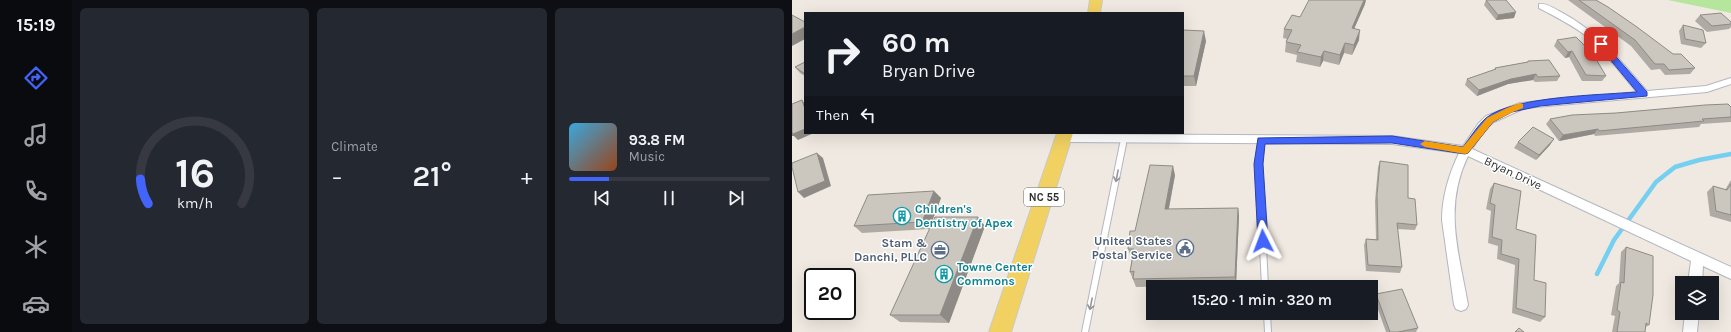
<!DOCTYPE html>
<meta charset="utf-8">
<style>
:root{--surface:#171b24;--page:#242831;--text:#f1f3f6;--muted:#9ea1a6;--line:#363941;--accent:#4264fb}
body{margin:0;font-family:Karla,sans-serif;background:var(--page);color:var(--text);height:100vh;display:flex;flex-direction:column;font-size:15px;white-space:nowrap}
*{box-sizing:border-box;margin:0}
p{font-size:13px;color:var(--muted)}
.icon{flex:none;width:22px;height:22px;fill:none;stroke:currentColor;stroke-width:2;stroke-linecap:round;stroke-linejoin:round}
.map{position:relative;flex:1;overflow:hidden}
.side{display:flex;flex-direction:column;gap:8px;padding:8px;background:#0d0f14;width:720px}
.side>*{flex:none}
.guide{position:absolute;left:12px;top:12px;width:380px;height:122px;border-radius:0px;box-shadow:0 4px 16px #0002;background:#171b24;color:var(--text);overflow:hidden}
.tools{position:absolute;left:883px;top:276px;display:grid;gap:8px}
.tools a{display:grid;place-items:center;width:44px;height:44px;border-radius:0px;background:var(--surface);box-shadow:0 4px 16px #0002;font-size:20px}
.speed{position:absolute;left:12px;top:268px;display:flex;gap:8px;font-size:20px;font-weight:700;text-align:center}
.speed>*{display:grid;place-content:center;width:52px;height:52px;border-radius:50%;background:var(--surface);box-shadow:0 4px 16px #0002;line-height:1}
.speed .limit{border:2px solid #111;border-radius:6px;background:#fff;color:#111}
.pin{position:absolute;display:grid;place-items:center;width:34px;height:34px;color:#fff;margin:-17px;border-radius:8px;box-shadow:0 2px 6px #0006}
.me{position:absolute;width:44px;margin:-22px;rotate:357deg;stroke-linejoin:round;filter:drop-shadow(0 0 3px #0008)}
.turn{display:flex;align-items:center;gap:14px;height:84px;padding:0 12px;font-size:18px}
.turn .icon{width:52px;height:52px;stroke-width:2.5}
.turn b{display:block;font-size:28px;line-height:34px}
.then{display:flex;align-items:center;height:38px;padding:0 12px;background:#0003;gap:8px;font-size:15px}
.big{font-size:30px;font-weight:600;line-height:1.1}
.side .widget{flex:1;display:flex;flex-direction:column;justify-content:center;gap:6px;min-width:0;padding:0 14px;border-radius:6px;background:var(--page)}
.side .dial{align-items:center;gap:0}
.dial svg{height:104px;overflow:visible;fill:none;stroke:var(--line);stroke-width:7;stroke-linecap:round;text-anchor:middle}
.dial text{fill:var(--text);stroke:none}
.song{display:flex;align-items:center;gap:12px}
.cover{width:48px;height:48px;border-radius:6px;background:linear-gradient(135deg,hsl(200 70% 55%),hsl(20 70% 35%))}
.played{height:4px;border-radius:2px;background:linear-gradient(90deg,var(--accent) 20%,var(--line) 20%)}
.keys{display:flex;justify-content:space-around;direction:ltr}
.heat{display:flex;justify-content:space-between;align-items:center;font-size:22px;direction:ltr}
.side .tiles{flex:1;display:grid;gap:8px;grid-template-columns:repeat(3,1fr)}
.trip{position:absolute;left:354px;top:280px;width:232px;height:40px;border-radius:0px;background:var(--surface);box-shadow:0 4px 16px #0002;font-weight:600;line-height:40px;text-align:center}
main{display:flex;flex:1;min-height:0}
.dock{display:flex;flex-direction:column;width:72px;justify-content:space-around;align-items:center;background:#090b0e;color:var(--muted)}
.dock .icon{width:28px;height:28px}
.dock .selected{color:var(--accent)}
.dock b{font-size:18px;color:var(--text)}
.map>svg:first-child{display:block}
</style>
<main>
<nav class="dock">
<b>15:19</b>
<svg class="icon selected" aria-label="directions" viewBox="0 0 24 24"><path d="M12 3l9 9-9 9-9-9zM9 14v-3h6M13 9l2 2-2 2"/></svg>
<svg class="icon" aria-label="music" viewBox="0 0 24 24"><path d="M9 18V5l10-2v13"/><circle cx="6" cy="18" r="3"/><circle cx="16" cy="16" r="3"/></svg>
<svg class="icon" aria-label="phone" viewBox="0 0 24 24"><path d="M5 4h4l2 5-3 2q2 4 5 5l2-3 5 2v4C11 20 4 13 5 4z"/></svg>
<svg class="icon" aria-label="climate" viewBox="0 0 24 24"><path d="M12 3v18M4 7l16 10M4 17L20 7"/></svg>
<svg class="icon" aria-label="car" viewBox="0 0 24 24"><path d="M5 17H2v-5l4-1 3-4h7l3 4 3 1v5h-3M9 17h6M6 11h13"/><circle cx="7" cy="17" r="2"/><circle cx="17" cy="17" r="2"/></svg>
</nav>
<section class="side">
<div class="tiles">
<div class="widget dial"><svg viewBox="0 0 100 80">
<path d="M14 69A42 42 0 1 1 86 69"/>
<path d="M14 69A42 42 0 0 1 8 50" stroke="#4264fb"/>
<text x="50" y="56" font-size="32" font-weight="700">16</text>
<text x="50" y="72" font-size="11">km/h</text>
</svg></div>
<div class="widget"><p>Climate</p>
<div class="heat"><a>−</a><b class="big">21°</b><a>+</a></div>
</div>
<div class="widget">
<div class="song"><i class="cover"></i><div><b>93.8 FM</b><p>Music</p></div></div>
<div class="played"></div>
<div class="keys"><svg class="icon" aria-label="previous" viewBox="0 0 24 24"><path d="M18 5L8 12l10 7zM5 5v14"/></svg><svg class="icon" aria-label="pause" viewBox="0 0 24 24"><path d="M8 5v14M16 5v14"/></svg><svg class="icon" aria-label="next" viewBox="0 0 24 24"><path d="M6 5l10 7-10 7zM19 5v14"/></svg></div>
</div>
</div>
</section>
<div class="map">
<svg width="939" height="332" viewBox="0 0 939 332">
<rect width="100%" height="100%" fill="#efe9e1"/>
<path fill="#b6e59e" d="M876,0H939V13Z"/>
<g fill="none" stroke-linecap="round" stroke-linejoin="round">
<path stroke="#75cff0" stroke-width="4.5" d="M805,274L822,240L864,182L883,167L907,160L939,154"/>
<defs>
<path id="service-far1" d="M331,145L332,138
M469,145V140"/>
<path id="service" d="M469,144L467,164L473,287
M475,313L476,332
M293,332L331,144"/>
<path id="minor" d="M747,4C754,3 761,8 767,11C808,33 825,57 855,91L914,86L939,78V84L915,92L733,108L702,122L693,129L680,149L939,267V279L911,266L910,283H896L899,261L676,156C651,208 667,252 676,305L674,309L669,311L664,309L662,305L650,220C650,197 657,174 667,153L600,144L271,142L267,141L266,138L267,135L271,134L600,136L671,146L686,124L694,116L728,103L845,92C829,74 815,54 797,38C782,26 764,17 747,8Z
M893,313H907L905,332H891Z"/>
<path id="primary" d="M298,0H310L308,13H296Z
M265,133H281L219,332H197Z"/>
</defs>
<use href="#service-far1" stroke="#b4b7c1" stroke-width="6"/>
<use href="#service" stroke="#b4b7c1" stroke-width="8"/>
<use href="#minor" stroke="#b4b7c1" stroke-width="2"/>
<use href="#primary" stroke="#c9c9c9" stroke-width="2"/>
<use href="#service-far1" stroke="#fff" stroke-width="4.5"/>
<use href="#service" stroke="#fff" stroke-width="6"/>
<use href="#minor" fill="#fff" fill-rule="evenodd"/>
<use href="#primary" fill="#f2d163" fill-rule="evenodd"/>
</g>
<path fill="#afaba4" d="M694,0L722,18L704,20L692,5Z
M776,0H804L881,54L903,68L898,74L873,75L868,69L859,70L839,46Z
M573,4L562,29L567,40L560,55L552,53L547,65L531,61L528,67L504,62L505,55L493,52L494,42L495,39L491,38L492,29L508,17Z
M908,15L939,22V27L937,29L915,32L903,21Z
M891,25L914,43L909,48L889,44L887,31Z
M391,30L414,41L404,86H392L391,89Z
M765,40L814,76L810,81H790L777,57L773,58L762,46Z
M736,61L768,76L765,81L743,82L741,80L716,84L685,96L673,85L675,79L702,70L703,68L735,62Z
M13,62V76L8,73L3,67Z
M939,107V122L909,124L907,127L803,136L802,134L767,141L754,124L758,119L824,113Z
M726,142L758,145L744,160L722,148Z
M588,161L616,198L625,225L623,230L605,229L610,267L608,273L574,271L572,245L574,239H584L583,201L586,167Z
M383,175L377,209L446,208L447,216L444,285L344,287L338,272L340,257H339L336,249L343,231Z
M939,180V222L918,216L915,192L921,186L933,190Z
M702,183L724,229L742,280L753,317L748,322L720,313L723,265L705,259L706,246L696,243L699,211L694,209L698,189Z
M142,191L149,198L137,229L70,233L62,226Z
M193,226L157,323L108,322L98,315Z
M834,247L857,325L854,327L853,332H820L823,316L819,315L824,286L827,283L829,252Z
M584,294L626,328L624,332H594L582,298Z"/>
<path fill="#8e8b86" d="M572,0H574L573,4L558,38L560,28Z
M724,12L722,18L704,20L706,15Z
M13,27V39L0,46V34Z
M568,30L567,40L560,55L562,45Z
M412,31L414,41L404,86L402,76Z
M553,43L552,53L547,65L548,55Z
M532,51L531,61L528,67L529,57Z
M780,51L777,57L773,58L776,52Z
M744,74L741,80L716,84L685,96L687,90L719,79Z
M10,100L13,104V109Z
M13,129V133H22L6,140L2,136H0V130Z
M806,129L802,134L767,141L771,135Z
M762,139L758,145L744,160L747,155Z
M25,153L31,158L39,186L12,198L6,192Z
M381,166L383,175L375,217L373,209Z
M142,191L149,198L137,229L130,222Z
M446,208L447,216L444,285L443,277Z
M186,217L193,226L157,323L148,315Z"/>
<path fill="#cbc7bf" stroke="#8e8b86" d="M517,0H572L560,28L568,30L562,45L553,43L548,55L532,51L529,57L505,52L509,45L494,42L500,30L492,29L500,15L508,17Z
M694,0H714L724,12L706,15Z
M787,0H804L816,7L845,27L881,54H889L903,68L877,70L872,64H863L843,40Z
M929,13L939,22V24L920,26L908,15Z
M0,15L13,22V27L0,34Z
M891,25L911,30L914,43L893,39Z
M391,30L412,31L402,76H391Z
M784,37L801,54L814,76L794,75L780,51L776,52L765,40Z
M757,60L768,76L746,77L744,74L719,79L687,90L675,79L704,69L703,68L736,62V61Z
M13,62V74L3,67Z
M10,100L13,109V129L1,134L0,132V104Z
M936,104L939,107V117L910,119L912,121L807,131L806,129L771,135L758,119L780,115L824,113L913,105Z
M741,127L762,139L747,155L726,142Z
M25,153L33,181L6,192L0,167V163Z
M588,161L616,165V198L623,199L625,225L605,223L610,267L576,265L574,239L586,240L585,195Z
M358,165L381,166L373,209L446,208L443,277L341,279L342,271L338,272L342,249H336L338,231H343Z
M702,183L729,191L724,229L744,235L742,280L754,283L753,317L724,308L727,259L709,254L710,240L700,237L703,205L698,203Z
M939,184V215L924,211L921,186L935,190Z
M142,191L130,222L62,226L76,195Z
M143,217H186L148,315H98Z
M834,247L861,256V295L857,325L854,323L853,332H825L828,312L825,310L829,282L832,283Z
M610,289L626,328L606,332H598L584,294Z
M727,328L732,332H723Z"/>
<defs><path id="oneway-shaft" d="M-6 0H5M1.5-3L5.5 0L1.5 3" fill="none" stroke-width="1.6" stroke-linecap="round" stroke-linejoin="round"/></defs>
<g stroke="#969696">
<use href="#oneway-shaft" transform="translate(325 176) rotate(101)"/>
<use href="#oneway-shaft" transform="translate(299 304) rotate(101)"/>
</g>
<path fill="#4264fb" stroke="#2b41a3" d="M809,42L812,43L855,92V96L748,106L720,112L701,122L676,153L673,154L600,143L473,144L471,164L476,241L475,244L471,245L467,244L466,241L462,164L466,138L600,136L671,147C678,138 685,126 694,118C721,96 809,95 845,92L807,46L806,44Z"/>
<path fill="#f59e0b" d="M728,103L731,104V108L721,112L701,122L676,153L673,154L633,147L628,144L633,141L671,147L695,118L715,108Z"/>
<defs>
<symbol id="building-ring" viewBox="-11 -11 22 22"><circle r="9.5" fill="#fff" stroke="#0f9aa8" stroke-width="1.5"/><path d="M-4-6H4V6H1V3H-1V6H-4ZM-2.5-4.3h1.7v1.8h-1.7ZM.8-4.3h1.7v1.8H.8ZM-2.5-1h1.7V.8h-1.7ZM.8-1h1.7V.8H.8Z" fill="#0f9aa8"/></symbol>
<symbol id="civic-ring" viewBox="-11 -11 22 22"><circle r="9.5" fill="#fff" stroke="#5c6f8a" stroke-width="1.5"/><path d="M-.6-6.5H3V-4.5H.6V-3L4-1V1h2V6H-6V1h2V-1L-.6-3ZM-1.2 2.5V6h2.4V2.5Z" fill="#5c6f8a"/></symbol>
<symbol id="office-ring" viewBox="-11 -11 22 22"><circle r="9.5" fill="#fff" stroke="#5c6f8a" stroke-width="1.5"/><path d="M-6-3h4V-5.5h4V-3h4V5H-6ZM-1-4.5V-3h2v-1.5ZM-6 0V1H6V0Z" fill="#5c6f8a"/></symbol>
</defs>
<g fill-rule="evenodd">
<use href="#building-ring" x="100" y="206" width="20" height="20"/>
<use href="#civic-ring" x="383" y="238" width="20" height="20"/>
<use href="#office-ring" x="138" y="240" width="20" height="20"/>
<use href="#building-ring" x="142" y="264" width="20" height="20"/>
</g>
<g text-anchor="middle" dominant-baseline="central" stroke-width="3" stroke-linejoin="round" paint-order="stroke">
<rect fill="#fff" stroke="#6d6d6d" stroke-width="1" x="232" y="188" width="40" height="18" rx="3"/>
<g font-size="11" font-weight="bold" fill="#2e2e2e">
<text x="252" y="197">NC 55</text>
</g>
<g font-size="12" fill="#2e2e2e" stroke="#fff">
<text transform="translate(721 173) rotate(25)">Bryan Drive</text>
</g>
<g font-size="12" font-weight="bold" fill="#0d838f" stroke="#fff" text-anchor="start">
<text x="123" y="209">Children's<tspan x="123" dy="14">Dentistry of Apex</tspan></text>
<text x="165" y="267">Towne Center<tspan x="165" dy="14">Commons</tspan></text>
</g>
<g font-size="12" font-weight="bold" fill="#4e5e75" stroke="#fff" text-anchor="end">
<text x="380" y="241">United States<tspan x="380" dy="14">Postal Service</tspan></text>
<text x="135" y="243">Stam &amp;<tspan x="135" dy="14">Danchi, PLLC</tspan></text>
</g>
</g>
</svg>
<div class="tools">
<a><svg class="icon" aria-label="layers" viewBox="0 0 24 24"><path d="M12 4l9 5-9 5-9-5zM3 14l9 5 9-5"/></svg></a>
</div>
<div class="speed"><div class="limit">20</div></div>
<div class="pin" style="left:809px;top:44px;background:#d93025"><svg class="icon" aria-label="arrive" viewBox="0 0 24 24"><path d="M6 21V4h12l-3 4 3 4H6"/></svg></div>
<svg class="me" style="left:471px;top:241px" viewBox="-20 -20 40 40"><path d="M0-17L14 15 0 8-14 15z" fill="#4264fb" stroke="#fff" stroke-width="4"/></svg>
<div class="trip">15:20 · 1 min · 320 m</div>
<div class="guide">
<div class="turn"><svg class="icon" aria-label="right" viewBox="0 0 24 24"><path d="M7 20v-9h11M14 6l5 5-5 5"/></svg><div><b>60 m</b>Bryan Drive</div></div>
<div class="then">Then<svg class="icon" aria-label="left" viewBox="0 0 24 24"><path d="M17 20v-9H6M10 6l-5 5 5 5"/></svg></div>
</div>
</div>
</main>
